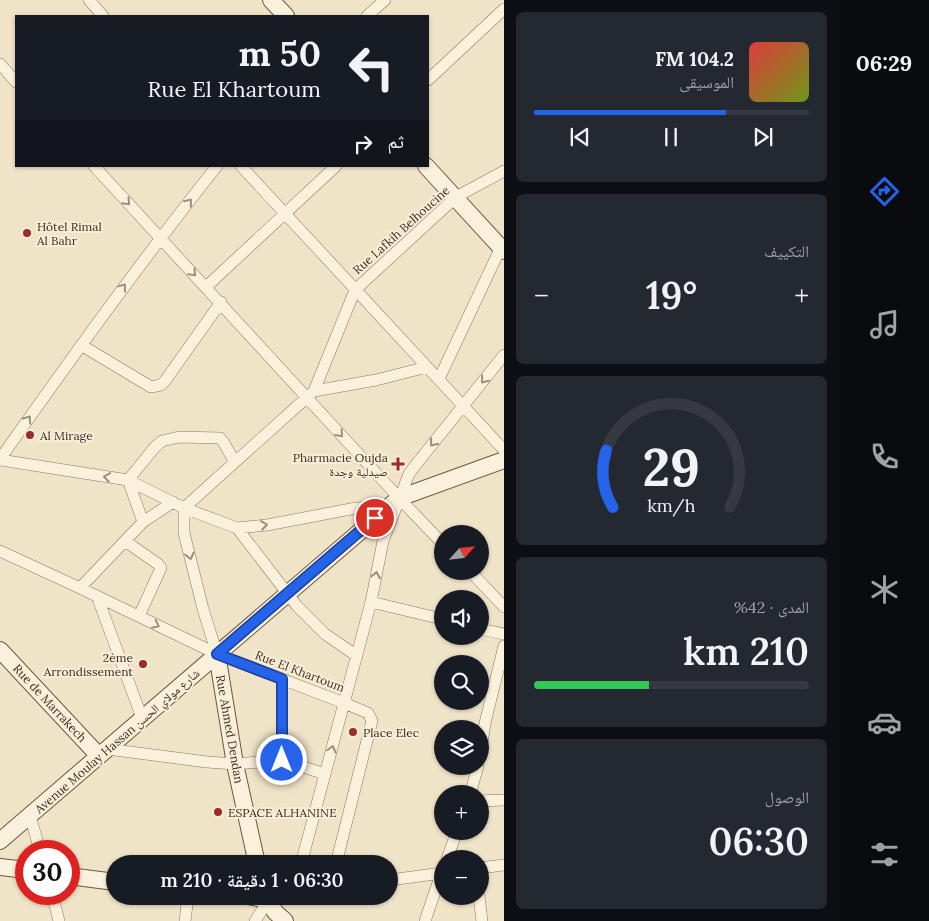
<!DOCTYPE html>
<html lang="ar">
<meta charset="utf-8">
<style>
:root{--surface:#171b24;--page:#242831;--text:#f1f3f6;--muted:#9ea1a6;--line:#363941;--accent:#2563eb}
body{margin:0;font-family:Lora,"Noto Naskh Arabic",serif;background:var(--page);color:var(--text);direction:rtl;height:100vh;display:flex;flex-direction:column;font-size:19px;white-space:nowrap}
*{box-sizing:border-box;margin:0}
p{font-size:16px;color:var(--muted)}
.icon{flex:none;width:28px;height:28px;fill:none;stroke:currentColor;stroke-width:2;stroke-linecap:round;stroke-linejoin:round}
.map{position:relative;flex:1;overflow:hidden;direction:ltr}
.side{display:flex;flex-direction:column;gap:12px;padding:12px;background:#0d0f14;width:335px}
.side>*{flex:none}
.top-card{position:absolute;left:15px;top:15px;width:414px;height:152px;border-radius:0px;box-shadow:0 1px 4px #0004;direction:rtl;background:#171b24;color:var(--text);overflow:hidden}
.needle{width:32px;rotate:63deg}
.controls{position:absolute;left:434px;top:525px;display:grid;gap:10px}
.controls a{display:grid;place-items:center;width:55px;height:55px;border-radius:50%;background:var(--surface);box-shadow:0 1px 4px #0004;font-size:25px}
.speed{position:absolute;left:15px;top:840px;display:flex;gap:10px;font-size:25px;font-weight:700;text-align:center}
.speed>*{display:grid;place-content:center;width:65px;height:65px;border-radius:50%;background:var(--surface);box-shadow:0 1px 4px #0004;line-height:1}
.speed .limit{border:8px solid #d22;background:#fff;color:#111}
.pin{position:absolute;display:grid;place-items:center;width:42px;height:42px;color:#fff;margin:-21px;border:2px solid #fff;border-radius:50%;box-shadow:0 1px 5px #0007}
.me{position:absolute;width:55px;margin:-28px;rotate:0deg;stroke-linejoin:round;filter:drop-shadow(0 0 4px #0008)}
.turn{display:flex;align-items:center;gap:18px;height:105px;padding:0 25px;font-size:22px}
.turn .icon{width:65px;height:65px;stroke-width:2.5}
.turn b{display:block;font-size:35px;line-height:42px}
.then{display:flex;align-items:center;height:48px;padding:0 25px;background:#0003;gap:10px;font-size:19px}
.big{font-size:38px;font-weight:600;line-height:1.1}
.side .tile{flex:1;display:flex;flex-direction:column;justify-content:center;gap:8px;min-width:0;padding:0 18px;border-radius:8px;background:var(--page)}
.side .dial{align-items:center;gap:0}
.dial svg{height:130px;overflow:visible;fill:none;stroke:var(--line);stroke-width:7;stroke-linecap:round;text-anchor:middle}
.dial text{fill:var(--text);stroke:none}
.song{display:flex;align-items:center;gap:15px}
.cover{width:60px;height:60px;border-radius:8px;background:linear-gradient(135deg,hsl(0 70% 55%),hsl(80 70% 35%))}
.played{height:5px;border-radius:2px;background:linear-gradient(90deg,var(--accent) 70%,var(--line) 70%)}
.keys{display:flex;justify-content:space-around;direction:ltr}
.heat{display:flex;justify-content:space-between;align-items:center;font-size:28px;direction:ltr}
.charge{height:8px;border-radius:4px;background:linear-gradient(90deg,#34c759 42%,var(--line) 0)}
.trip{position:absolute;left:106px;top:855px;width:292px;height:50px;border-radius:25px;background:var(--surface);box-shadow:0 1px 4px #0004;font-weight:600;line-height:50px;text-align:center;direction:rtl}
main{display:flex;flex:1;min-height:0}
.dock{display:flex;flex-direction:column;width:90px;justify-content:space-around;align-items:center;background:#090b0e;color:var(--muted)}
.dock .icon{width:35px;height:35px}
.dock .current{color:var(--accent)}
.dock b{font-size:22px;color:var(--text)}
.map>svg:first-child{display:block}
</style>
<main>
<nav class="dock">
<b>06:29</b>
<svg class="icon current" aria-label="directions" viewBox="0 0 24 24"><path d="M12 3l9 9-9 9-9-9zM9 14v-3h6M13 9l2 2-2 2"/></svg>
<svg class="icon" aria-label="music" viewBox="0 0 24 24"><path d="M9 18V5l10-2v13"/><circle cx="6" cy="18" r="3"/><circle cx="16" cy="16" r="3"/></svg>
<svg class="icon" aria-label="phone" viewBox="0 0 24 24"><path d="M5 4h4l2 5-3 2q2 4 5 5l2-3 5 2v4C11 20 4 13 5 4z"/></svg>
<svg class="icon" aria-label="climate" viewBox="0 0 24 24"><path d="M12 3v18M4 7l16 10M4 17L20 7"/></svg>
<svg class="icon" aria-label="car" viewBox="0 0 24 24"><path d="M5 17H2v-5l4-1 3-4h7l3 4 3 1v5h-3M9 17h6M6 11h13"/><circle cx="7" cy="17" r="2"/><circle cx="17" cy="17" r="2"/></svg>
<svg class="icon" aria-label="filters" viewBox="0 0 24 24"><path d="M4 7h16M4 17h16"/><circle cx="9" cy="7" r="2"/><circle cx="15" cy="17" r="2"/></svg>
</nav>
<section class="side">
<div class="tile">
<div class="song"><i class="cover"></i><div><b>104.2 FM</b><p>الموسيقى</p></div></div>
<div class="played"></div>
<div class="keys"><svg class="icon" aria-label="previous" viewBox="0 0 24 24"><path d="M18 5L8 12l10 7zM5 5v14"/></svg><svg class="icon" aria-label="pause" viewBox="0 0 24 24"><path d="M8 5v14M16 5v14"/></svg><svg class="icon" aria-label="next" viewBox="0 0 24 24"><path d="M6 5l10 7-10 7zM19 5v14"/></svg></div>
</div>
<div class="tile"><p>التكييف</p>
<div class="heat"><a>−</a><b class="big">19°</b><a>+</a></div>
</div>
<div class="tile dial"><svg viewBox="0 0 100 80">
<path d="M14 69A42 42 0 1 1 86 69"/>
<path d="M14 69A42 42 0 0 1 10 34" stroke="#2563eb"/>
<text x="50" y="56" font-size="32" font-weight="700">29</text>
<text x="50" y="72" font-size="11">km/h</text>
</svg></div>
<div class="tile"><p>المدى · 42%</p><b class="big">210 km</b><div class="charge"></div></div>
<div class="tile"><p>الوصول</p><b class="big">06:30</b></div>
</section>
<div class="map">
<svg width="504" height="921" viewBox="0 0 504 921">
<rect width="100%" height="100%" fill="#f0e4c8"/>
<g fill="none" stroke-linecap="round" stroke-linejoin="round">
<defs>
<path id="street" d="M89,0L103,16
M367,16L385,0
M0,64L16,82
M428,80L504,9
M94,166L399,498L442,543
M241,166L504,450
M206,287L336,166
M81,345L151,387L161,385L165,381L221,302
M439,379L501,247
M314,391L376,380L427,367
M0,459C70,360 141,261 217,166
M0,460L128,480L184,508L237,528L267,525L356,508L389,506
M184,508L314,391L355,290L456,197L504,171
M184,508V533L203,609L217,654
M143,522L128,480L155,447L162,441L179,437L220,438L224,443L234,461
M237,528L297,606L325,634L357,656
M125,541L158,564L161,568L139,616
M0,551L80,588L217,654L344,703L368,713L372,721L336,864
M470,571L504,607
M80,588L143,522L173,502
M97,596L142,718
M371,602L442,619
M480,629L504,634
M282,679V760
M107,749L207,762L235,764L282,760L325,774
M480,756L485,723L504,646
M470,794L478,766
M480,801L504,800
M30,815L40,851
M447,859L457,831
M301,864L371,602L383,541L409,474L414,467L504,355
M480,868L504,865
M390,880L442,873
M52,894L59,921
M479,896L482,921
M185,921L188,896
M255,921L269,900L283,896
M425,921L442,871"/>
<path id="secondary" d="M271,0L286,16
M426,166L504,251
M0,650L99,756
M217,654L235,764L257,864
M0,841L399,498L504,460
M0,867L26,870
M69,876L115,882
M247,896L269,900
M267,896L275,912L285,921"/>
</defs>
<use href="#street" stroke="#8d765c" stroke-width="12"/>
<use href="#secondary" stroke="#6f573f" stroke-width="18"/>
<use href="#street" stroke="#faf1dc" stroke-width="11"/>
<use href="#secondary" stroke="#faf1dc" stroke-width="16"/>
</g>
<defs><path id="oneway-chevron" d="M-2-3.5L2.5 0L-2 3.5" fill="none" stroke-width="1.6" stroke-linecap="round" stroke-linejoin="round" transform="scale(1.25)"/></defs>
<g stroke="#9c907e">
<use href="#oneway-chevron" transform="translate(127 202) rotate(47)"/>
<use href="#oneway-chevron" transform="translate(189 202) rotate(-51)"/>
<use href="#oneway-chevron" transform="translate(193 273) rotate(47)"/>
<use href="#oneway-chevron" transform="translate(123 287) rotate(-53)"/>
<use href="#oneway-chevron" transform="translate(484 380) rotate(129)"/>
<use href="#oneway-chevron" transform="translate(28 419) rotate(-55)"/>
<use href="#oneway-chevron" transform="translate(340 434) rotate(48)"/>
<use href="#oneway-chevron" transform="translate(433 443) rotate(128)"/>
<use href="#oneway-chevron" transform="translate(107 477) rotate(-171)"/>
<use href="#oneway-chevron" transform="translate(264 525) rotate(-8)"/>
<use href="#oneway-chevron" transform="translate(190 556) rotate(76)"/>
<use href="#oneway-chevron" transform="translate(376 575) rotate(-79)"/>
<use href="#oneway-chevron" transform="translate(156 625) rotate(26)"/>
<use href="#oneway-chevron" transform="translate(332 749) rotate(-75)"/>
</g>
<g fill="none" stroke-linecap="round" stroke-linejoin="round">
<defs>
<path id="route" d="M282,760V679L217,654L375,518"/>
</defs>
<use href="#route" stroke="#184099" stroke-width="12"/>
<use href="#route" stroke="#2563eb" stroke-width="9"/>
</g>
<g fill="#9e2a2b" stroke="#f7eed8" stroke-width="2">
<circle cx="27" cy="233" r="5"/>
<circle cx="30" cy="435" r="5"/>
<path d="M395.5 456.5h5v5h5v5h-5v5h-5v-5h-5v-5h5z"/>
<circle cx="143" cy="664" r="5"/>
<circle cx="353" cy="732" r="5"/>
<circle cx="218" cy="812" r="5"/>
</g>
<g text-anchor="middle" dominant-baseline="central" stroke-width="4" stroke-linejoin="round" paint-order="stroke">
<g font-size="12" fill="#3d2e20" stroke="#f7eed8" text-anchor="start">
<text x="37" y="226">Hôtel Rimal<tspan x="37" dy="14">Al Bahr</tspan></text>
<text x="40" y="435">Al Mirage</text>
<text x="388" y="457" text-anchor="end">Pharmacie Oujda<tspan x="388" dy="14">صيدلية وجدة</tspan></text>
<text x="133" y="657" text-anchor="end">2ème<tspan x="133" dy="14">Arrondissement</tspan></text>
<text x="363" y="732">Place Elec</text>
<text x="228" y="812">ESPACE ALHANINE</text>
</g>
<g font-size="12" fill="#3d2e20" stroke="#f7eed8">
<text transform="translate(401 230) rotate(-42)">Rue Lafkih Belhoucine</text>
<text transform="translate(300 671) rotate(21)">Rue El Khartoum</text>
<text transform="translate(50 703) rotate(47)">Rue de Marrakech</text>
<text transform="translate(230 729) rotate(80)">Rue Ahmed Dendan</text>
<text transform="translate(117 741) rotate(-41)">Avenue Moulay Hassan شارع مولاي الحسن</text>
</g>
</g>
</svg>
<div class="controls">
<a><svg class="needle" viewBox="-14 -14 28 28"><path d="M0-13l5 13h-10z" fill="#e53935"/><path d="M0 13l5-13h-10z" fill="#9ea1a6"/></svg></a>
<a><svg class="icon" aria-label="sound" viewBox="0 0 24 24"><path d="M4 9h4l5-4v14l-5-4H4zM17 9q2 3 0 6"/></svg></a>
<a><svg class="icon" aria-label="search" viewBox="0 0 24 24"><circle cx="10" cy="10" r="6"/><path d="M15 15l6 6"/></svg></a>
<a><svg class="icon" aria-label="layers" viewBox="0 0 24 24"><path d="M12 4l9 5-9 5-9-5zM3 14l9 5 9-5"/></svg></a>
<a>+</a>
<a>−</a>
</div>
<div class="speed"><div class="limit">30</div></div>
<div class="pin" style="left:375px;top:518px;background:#d93025"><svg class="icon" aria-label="arrive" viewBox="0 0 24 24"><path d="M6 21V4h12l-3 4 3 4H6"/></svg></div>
<svg class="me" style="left:282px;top:760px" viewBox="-20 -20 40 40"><circle r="17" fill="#2563eb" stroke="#fff" stroke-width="3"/><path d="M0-11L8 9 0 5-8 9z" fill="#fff"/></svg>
<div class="trip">06:30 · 1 دقيقة · 210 m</div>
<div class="top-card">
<div class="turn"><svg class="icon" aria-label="left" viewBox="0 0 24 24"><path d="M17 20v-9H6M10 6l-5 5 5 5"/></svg><div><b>50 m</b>Rue El Khartoum</div></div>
<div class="then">ثم<svg class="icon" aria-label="right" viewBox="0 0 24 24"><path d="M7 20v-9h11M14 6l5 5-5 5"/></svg></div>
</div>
</div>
</main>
